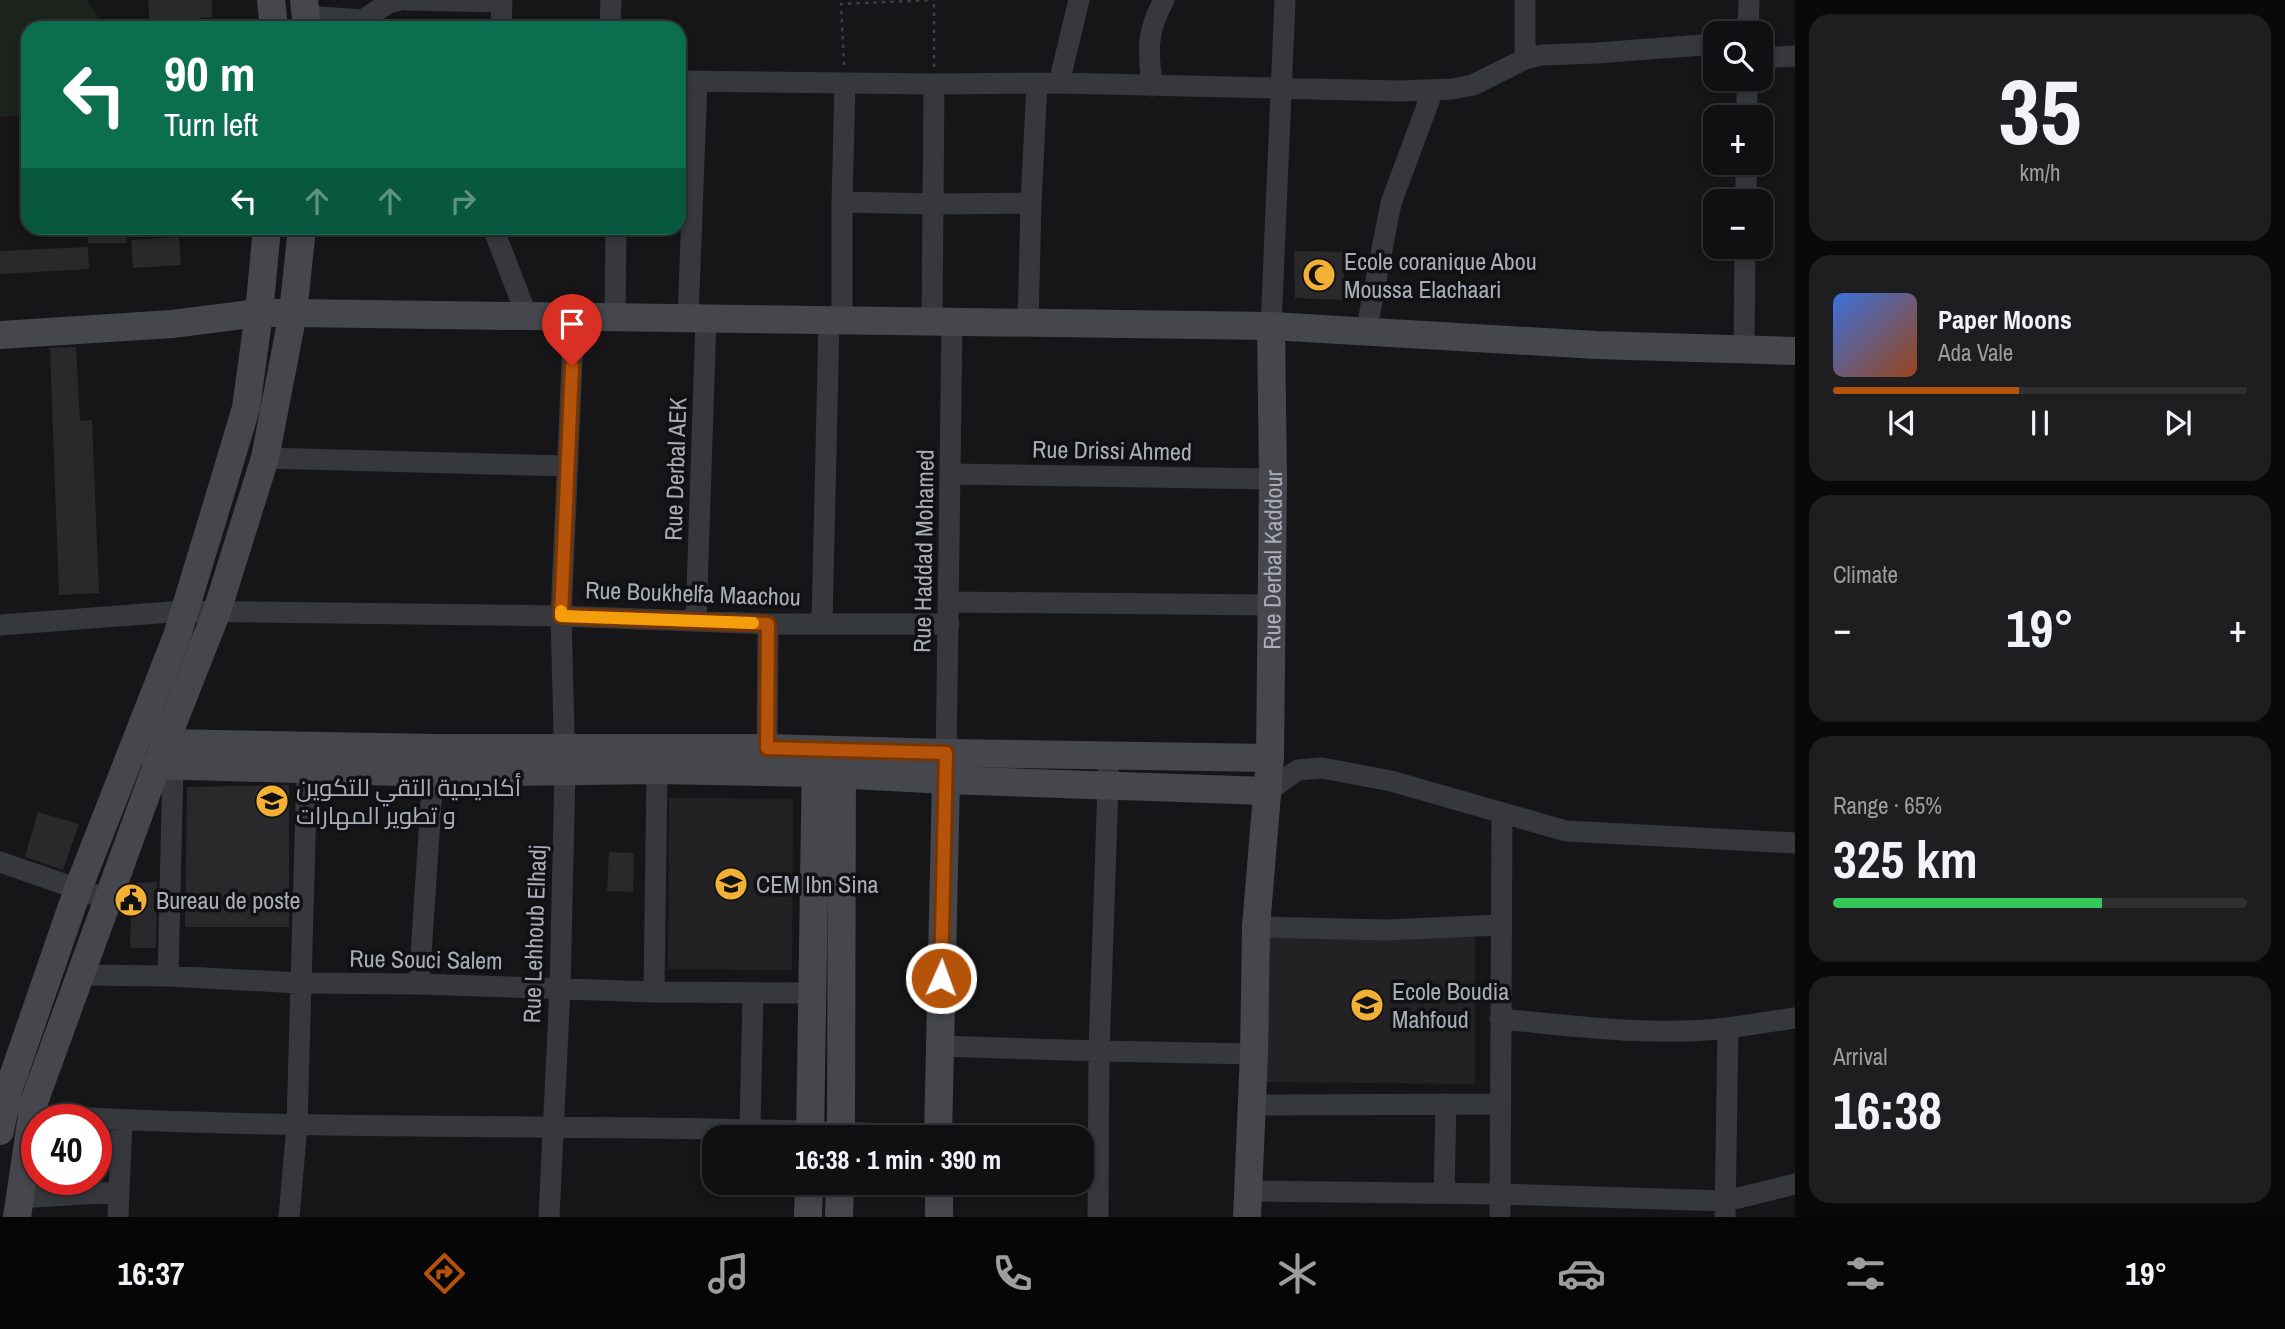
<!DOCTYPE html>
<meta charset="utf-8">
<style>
:root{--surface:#101012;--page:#1e1e20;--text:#f1f3f6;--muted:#9c9d9f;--line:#303032;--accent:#b45309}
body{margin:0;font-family:"Archivo Narrow",Cairo,sans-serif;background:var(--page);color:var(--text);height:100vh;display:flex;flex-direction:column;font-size:26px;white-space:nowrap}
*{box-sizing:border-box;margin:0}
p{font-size:23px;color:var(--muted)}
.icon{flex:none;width:38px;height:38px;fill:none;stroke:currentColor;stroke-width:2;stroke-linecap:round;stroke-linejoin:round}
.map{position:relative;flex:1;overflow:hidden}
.side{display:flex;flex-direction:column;gap:14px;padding:14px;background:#09090a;width:490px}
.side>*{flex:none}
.banner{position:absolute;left:21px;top:21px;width:665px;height:214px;border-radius:21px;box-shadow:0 4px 10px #0003,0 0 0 2px var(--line);background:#0b6e4f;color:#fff;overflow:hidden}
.controls{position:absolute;left:1703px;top:21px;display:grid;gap:14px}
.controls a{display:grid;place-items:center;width:70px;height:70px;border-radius:14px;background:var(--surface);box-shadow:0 4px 10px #0003,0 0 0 2px var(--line);font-size:35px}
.speed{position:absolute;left:21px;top:1104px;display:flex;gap:14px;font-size:35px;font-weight:700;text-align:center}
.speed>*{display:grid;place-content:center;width:91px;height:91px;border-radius:50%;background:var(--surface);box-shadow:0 4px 10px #0003,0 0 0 2px var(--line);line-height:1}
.speed .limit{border:10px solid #d22;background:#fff;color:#111}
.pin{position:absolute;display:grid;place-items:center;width:60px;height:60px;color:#fff;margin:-72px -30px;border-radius:50% 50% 50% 0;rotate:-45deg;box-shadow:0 0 7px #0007}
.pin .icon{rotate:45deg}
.me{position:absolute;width:77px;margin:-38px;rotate:2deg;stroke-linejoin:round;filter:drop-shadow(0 0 5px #0008)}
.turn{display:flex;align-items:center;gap:24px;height:147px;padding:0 28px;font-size:32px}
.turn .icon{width:91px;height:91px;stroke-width:2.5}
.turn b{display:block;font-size:49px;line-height:60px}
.lanes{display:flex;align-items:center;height:66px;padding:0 28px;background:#0003;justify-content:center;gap:35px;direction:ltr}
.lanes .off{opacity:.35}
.big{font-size:52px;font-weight:700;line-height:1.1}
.side .card{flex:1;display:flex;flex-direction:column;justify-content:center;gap:10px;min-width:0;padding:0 24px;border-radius:21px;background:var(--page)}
.side .dial{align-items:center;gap:0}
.dial b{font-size:91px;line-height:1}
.song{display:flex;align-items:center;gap:21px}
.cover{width:84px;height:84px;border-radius:10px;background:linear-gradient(135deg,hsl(220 70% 55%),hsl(20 70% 35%))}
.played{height:7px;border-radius:4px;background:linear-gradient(90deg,var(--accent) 45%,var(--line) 45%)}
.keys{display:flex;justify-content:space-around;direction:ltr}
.heat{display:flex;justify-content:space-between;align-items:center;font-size:38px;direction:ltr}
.charge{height:10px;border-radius:5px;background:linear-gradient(90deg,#34c759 65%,var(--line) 0)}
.trip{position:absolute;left:702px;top:1125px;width:392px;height:70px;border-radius:21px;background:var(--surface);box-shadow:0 4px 10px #0003,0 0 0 2px var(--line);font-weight:700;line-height:70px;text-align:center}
.tabs{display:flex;height:112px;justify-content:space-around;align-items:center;background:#060607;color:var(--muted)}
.tabs .icon{width:49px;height:49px}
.tabs .current{color:var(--accent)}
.tabs b{font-size:32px;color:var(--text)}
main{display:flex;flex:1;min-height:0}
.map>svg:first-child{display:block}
</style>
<main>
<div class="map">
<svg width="1795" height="1217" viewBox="0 0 1795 1217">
<rect width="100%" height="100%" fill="#161618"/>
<path fill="#222225" d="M669,798L793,799L792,970L668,969Z
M1260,927L1475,929V1084L1259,1082Z"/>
<path fill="#1c231d" d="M0,0H87L104,28H28V115L0,117Z"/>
<path fill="#29292c" d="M148,0H212V17L200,18L201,28H150Z
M88,228H126L127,243H88Z
M179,237L181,265L133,268L131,240Z
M88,247L89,269L0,274V251Z
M1294,251L1344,252V300L1295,298Z
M76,347L80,421L92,420L99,593L59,595L50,348Z
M289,785V927H185L187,787Z
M38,812L79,824L63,870L25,857Z
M609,852L634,853L633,892L607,891Z
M157,882L156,948H130L132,883Z"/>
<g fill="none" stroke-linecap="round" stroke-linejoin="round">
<path stroke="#3d3f44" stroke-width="2.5" stroke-dasharray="3.5 5" stroke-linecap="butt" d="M844,65L841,4L934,0
M934,67V0"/>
<path stroke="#37383d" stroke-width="21" d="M408,0L502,2
M1525,0V59
M305,16L363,20L370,28
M363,20L388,3L401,0
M501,28L502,0
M610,28L611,0
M1748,33L1749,0
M1760,58L1795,56
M679,81L934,84L1059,83L1399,91L1452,89L1473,85L1525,59L1542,55L1597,53L1715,44
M1059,83L1079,0
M1152,86C1148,50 1146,33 1164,0
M1747,117V79
M1746,201V163
M842,202L935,204L1031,203
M493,228L527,316
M615,317L616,228
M688,319L697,82
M842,321V202L845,83
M932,322L934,84
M1028,324L1031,203L1037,83
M1271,326L1285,0
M1366,332L1391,203L1433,90
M1744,350L1745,247
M265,458L567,466
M951,474L1273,479
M950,602L1272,605
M696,621L706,319
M822,623L829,321
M0,625L184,611L561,616L768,624H949
M767,748L768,624
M946,766L952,323
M1268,791L1298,770L1322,768L1391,781L1566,831L1795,843
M0,862L107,899
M1256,927L1386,930L1500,925
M80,975L168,976L299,983L419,984L654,992L814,993
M168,976L173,766
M419,984L434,759
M654,992L657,770
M1500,1019C1576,1026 1652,1037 1728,1028
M939,1046L1099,1051L1254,1054
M1252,1105L1499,1104
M24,1106L33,1115C334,1133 637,1121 938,1136
M750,1130L753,993
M1248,1191L1500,1194L1726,1201L1795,1184
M1444,1193L1446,1104
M18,1198L119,1192
M118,1217L122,1121
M289,1217L297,1125L307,769
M549,1217L560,989L565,771L561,616L574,316
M1098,1217L1099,1051L1109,756
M1500,1217L1502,814
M1725,1217L1728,1028L1795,1018"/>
<g stroke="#45474d" stroke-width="28">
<path d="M271,0L274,28"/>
<path d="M304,0L307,28"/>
<path d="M0,335L172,324L259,313H293L1271,326L1596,345L1795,351"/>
<path d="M165,743L435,748H767L946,753L1270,758"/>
<path d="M156,765L433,773L657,770L816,773L946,780L1268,791"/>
<path d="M0,1131L8,1091L78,889L177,636L219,498L246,408L259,313L267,228"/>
<path d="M810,1138L816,756"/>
<path d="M841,1138L842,755"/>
<path d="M938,1138L946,780"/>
<path d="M939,1183V1217"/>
<path d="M17,1217L34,1102L165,743L217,611L265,458L293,313L302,228"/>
<path d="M808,1217L809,1183"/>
<path d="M839,1217L840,1183"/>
<path id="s1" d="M1247,1217L1254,1054L1256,927L1270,758L1273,479L1271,326"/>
</g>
</g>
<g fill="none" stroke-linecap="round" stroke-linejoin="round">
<defs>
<path id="route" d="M572,366L561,616L768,624L767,748L946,753L941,978"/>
</defs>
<use href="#route" stroke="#753606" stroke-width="18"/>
<use href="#route" stroke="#b45309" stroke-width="12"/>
<path stroke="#f59e0b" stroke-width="12" d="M561,611V616L753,623"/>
</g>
<defs>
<symbol id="mosque-disc" viewBox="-11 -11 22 22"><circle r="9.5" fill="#f2b134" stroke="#111113"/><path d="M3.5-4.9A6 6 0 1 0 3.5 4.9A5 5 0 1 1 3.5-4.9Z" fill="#111"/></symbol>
<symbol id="school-disc" viewBox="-11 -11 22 22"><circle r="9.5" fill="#f2b134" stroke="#111113"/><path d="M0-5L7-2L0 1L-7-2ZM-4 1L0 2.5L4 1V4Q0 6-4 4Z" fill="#111"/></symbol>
<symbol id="civic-disc" viewBox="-11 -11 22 22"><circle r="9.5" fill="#f2b134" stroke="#111113"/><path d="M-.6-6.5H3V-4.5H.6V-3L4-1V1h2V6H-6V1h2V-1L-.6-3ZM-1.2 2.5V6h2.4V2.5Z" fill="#111"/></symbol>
</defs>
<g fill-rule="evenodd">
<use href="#mosque-disc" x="1300" y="256" width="38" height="38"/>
<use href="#school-disc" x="253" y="782" width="38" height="38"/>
<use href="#school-disc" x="712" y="865" width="38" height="38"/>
<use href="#civic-disc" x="112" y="881" width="38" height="38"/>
<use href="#school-disc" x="1348" y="986" width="38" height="38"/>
</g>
<g text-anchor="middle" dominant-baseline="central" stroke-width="7" stroke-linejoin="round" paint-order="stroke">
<g font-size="24" fill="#a8adb8" stroke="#111113" text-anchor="start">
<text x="1344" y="261">Ecole coranique Abou<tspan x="1344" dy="28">Moussa Elachaari</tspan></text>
<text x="296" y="787">أكاديمية التقي للتكوين<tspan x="296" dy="28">و تطوير المهارات</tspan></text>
<text x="756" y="884">CEM Ibn Sina</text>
<text x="156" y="900">Bureau de poste</text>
<text x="1392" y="991">Ecole Boudia<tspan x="1392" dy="28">Mahfoud</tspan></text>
</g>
<g font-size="24" fill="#a8adb8" stroke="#111113">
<text transform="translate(1112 450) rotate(1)">Rue Drissi Ahmed</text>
<text transform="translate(675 469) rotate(-88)">Rue Derbal AEK</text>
<text transform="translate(923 551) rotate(-89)">Rue Haddad Mohamed</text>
<text stroke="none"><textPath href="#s1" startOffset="658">Rue Derbal Kaddour</textPath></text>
<text transform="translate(693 593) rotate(2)">Rue Boukhelfa Maachou</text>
<text transform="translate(534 934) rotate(-88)">Rue Lehhoub Elhadj</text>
<text transform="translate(426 959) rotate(1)">Rue Souci Salem</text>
</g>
</g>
</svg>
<div class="controls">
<a><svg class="icon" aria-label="search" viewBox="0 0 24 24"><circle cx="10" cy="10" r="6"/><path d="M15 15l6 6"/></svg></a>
<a>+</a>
<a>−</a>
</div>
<div class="speed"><div class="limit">40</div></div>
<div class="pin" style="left:572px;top:366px;background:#d93025"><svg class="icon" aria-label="arrive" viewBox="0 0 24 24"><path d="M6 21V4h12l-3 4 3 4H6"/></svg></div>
<svg class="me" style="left:941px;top:978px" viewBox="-20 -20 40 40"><circle r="17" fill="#b45309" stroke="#fff" stroke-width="3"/><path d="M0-11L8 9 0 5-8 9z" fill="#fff"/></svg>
<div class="trip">16:38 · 1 min · 390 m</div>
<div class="banner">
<div class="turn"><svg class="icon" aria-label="left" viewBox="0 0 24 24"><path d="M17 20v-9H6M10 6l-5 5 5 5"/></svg><div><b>90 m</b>Turn left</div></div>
<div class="lanes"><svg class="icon" aria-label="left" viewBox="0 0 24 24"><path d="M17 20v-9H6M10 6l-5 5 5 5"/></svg><svg class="icon off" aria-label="ahead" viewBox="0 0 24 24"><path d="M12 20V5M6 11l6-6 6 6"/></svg><svg class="icon off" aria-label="ahead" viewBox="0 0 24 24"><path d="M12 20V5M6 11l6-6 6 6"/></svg><svg class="icon off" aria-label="right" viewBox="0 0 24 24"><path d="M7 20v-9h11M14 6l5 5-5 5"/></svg></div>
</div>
</div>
<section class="side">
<div class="card dial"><b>35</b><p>km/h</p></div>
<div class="card">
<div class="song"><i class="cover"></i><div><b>Paper Moons</b><p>Ada Vale</p></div></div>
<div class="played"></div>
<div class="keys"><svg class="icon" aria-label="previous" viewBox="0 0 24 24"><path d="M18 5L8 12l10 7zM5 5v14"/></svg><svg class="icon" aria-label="pause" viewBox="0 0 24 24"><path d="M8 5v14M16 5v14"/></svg><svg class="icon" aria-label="next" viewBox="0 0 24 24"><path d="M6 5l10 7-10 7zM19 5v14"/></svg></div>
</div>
<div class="card"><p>Climate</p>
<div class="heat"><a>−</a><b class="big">19°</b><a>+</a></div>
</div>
<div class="card"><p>Range · 65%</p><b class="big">325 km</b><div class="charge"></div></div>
<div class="card"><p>Arrival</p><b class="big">16:38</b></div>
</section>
</main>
<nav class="tabs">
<b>16:37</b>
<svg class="icon current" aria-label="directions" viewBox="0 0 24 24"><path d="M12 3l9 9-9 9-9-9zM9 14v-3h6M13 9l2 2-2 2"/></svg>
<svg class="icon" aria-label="music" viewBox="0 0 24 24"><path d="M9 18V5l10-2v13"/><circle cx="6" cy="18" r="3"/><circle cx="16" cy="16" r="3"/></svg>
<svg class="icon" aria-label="phone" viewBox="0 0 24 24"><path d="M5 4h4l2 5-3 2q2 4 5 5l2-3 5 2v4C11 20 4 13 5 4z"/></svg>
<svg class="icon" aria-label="climate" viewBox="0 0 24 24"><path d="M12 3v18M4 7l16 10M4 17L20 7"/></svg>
<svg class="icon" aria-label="car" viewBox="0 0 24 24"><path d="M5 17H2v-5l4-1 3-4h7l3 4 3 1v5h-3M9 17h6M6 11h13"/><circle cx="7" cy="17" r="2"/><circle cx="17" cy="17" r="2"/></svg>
<svg class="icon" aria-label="filters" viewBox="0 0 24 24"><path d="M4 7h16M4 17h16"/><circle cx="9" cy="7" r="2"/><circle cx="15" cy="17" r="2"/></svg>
<b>19°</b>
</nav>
